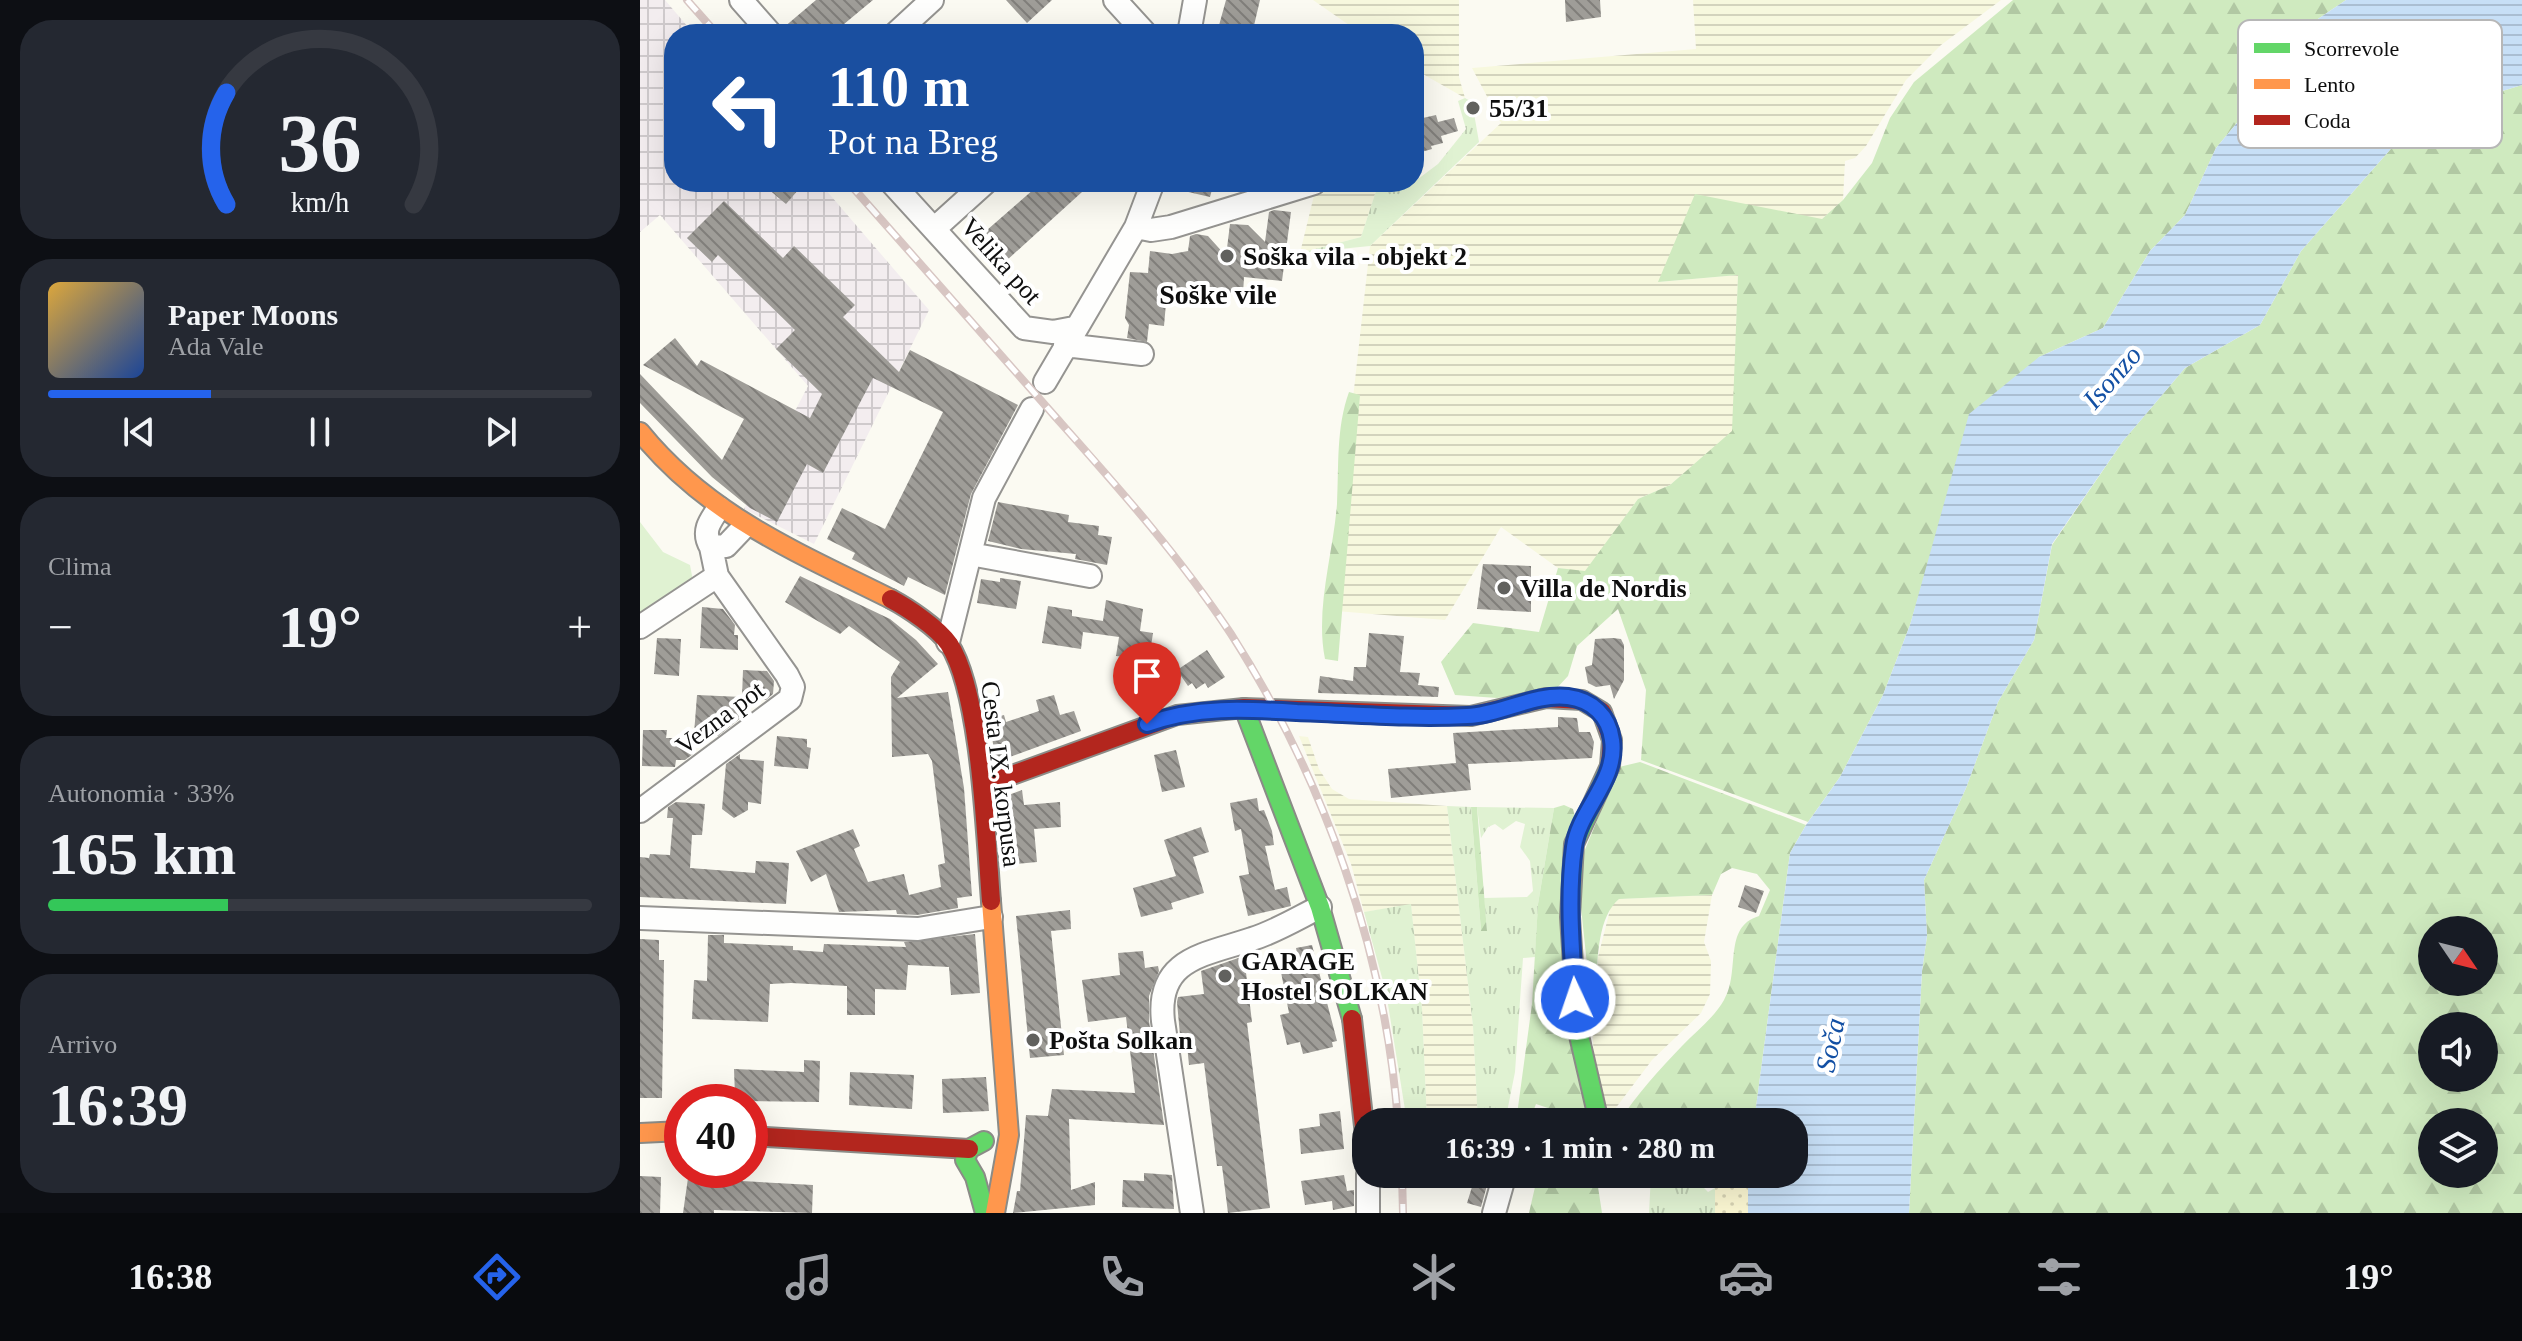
<!DOCTYPE html>
<html lang="it">
<meta charset="utf-8">
<style>
:root{--surface:#171b24;--page:#242831;--text:#f1f3f6;--muted:#9ea1a6;--line:#363941;--accent:#2563eb}
body{margin:0;font-family:Georgia,serif;background:var(--page);color:var(--text);height:100vh;display:flex;flex-direction:column;font-size:30px;white-space:nowrap}
*{box-sizing:border-box;margin:0}
p{font-size:26px;color:var(--muted)}
.icon{flex:none;width:44px;height:44px;fill:none;stroke:currentColor;stroke-width:2;stroke-linecap:round;stroke-linejoin:round}
.map{position:relative;flex:1;overflow:hidden}
.details{display:flex;flex-direction:column;gap:20px;padding:20px;background:#0d0f14;width:640px}
.details>*{flex:none}
.hud{position:absolute;left:24px;top:24px;width:760px;height:168px;border-radius:32px;box-shadow:0 8px 32px #0002;background:#1a4fa0;color:#fff;overflow:hidden}
.needle{width:52px;rotate:125deg}
.buttons{position:absolute;left:1778px;top:916px;display:grid;gap:16px}
.buttons a{display:grid;place-items:center;width:80px;height:80px;border-radius:50%;background:var(--surface);box-shadow:0 8px 32px #0002;font-size:40px}
.speed{position:absolute;left:24px;top:1084px;display:flex;gap:16px;font-size:40px;font-weight:700;text-align:center}
.speed>*{display:grid;place-content:center;width:104px;height:104px;border-radius:50%;background:var(--surface);box-shadow:0 8px 32px #0002;line-height:1}
.speed .limit{border:12px solid #d22;background:#fff;color:#111}
.pin{position:absolute;display:grid;place-items:center;width:68px;height:68px;color:#fff;margin:-82px -34px;border-radius:50% 50% 50% 0;rotate:-45deg;box-shadow:0 0 8px #0007}
.pin .icon{rotate:45deg}
.me{position:absolute;width:88px;margin:-44px;rotate:357deg;stroke-linejoin:round;filter:drop-shadow(0 0 6px #0008)}
.turn{display:flex;align-items:center;gap:28px;height:168px;padding:0 32px;font-size:36px}
.turn .icon{width:104px;height:104px;stroke-width:2.5}
.turn b{display:block;font-size:56px;line-height:68px}
.big{font-size:60px;font-weight:700;line-height:1.1}
.details .tile{flex:1;display:flex;flex-direction:column;justify-content:center;gap:12px;min-width:0;padding:0 28px;border-radius:32px;background:var(--page)}
.details .dial{align-items:center;gap:0}
.dial svg{height:208px;overflow:visible;fill:none;stroke:var(--line);stroke-width:7;stroke-linecap:round;text-anchor:middle}
.dial text{fill:var(--text);stroke:none}
.song{display:flex;align-items:center;gap:24px}
.cover{width:96px;height:96px;border-radius:12px;background:linear-gradient(135deg,hsl(40 70% 55%),hsl(220 70% 35%))}
.played{height:8px;border-radius:4px;background:linear-gradient(90deg,var(--accent) 30%,var(--line) 30%)}
.keys{display:flex;justify-content:space-around;direction:ltr}
.heat{display:flex;justify-content:space-between;align-items:center;font-size:44px;direction:ltr}
.charge{height:12px;border-radius:6px;background:linear-gradient(90deg,#34c759 33%,var(--line) 0)}
.trip{position:absolute;left:712px;top:1108px;width:456px;height:80px;border-radius:32px;background:var(--surface);box-shadow:0 8px 32px #0002;font-weight:700;line-height:80px;text-align:center}
.tabs{display:flex;height:128px;justify-content:space-around;align-items:center;background:#090b0e;color:var(--muted)}
.tabs .icon{width:56px;height:56px}
.tabs .current{color:var(--accent)}
.tabs b{font-size:36px;color:var(--text)}
main{display:flex;flex:1;min-height:0}
.map>svg:first-child{display:block}
</style>
<main>
<section class="details">
<div class="tile dial"><svg viewBox="0 0 100 80">
<path d="M14 69A42 42 0 1 1 86 69"/>
<path d="M14 69A42 42 0 0 1 14 26" stroke="#2563eb"/>
<text x="50" y="56" font-size="32" font-weight="700">36</text>
<text x="50" y="72" font-size="11">km/h</text>
</svg></div>
<div class="tile">
<div class="song"><i class="cover"></i><div><b>Paper Moons</b><p>Ada Vale</p></div></div>
<div class="played"></div>
<div class="keys"><svg class="icon" aria-label="previous" viewBox="0 0 24 24"><path d="M18 5L8 12l10 7zM5 5v14"/></svg><svg class="icon" aria-label="pause" viewBox="0 0 24 24"><path d="M8 5v14M16 5v14"/></svg><svg class="icon" aria-label="next" viewBox="0 0 24 24"><path d="M6 5l10 7-10 7zM19 5v14"/></svg></div>
</div>
<div class="tile"><p>Clima</p>
<div class="heat"><a>−</a><b class="big">19°</b><a>+</a></div>
</div>
<div class="tile"><p>Autonomia · 33%</p><b class="big">165 km</b><div class="charge"></div></div>
<div class="tile"><p>Arrivo</p><b class="big">16:39</b></div>
</section>
<div class="map">
<svg width="1882" height="1213" viewBox="0 0 1882 1213">
<defs>
<pattern id="industrial-grid" width="8" height="8" patternUnits="userSpaceOnUse" patternTransform="scale(2)"><rect width="8" height="8" fill="#f3edef"/><path d="M0 4h8M4 0v8" fill="none" stroke="#cfcacc"/></pattern>
<pattern id="farmland-rules" width="6" height="5" patternUnits="userSpaceOnUse" patternTransform="scale(2)"><rect width="6" height="5" fill="#f7f8de"/><path d="M0 2.5h6" fill="none" stroke="#d3d3bd"/></pattern>
<pattern id="grass-tufts" width="24" height="20" patternUnits="userSpaceOnUse" patternTransform="scale(2)"><rect width="24" height="20" fill="#e0f2d2"/><path d="M3 7l-1-3M5 7V3M7 7l1-3M15 17l-1-3M17 17v-4M19 17l1-3" fill="none" stroke="#bfceb3"/></pattern>
<pattern id="forest-firs" width="22" height="20" patternUnits="userSpaceOnUse" patternTransform="scale(2)"><rect width="22" height="20" fill="#cfeabf"/><path d="M5 1l3.5 6h-7zM16 11l3.5 6h-7z" fill="#b1c8a3"/></pattern>
<pattern id="sand-dots" width="8" height="8" patternUnits="userSpaceOnUse" patternTransform="scale(2)"><rect width="8" height="8" fill="#fcf8d3"/><path d="M2 2h.1M6 6h.1" fill="none" stroke="#d7d3b4" stroke-width="1.8" stroke-linecap="round"/></pattern>
<pattern id="water-rules" width="6" height="5" patternUnits="userSpaceOnUse" patternTransform="scale(2)"><rect width="6" height="5" fill="#c7dff6"/><path d="M0 2.5h6" fill="none" stroke="#aabed2"/></pattern>
<pattern id="building-back-hatch" width="6" height="6" patternUnits="userSpaceOnUse" patternTransform="scale(2)"><rect width="6" height="6" fill="#9f9d98"/><path d="M-1 5l2 2M0 0l6 6M5-1l2 2" fill="none" stroke="#807e7a"/></pattern>
</defs>
<rect width="100%" height="100%" fill="#fbfaf2"/>
<path fill="url(#industrial-grid)" d="M0,0H25L54,34H34V182H179L289,310L174,544L104,509L168,386L20,215L0,232Z"/>
<path fill="url(#farmland-rules)" d="M673,0H819V77L825,98L774,69V34H722Z
M1053,0H1361L1301,45L1266,80L1226,146L1215,158L1205,161L1203,200L1182,219L1030,256L1019,282L1098,275L1093,431L1030,485L998,499L945,572L918,568L861,527L805,620L684,610L704,479L730,246L861,123L832,68L1056,49Z
M693,182H739L721,237L660,253L676,187Z
M659,736L668,737L679,769L692,789L709,799L807,806L833,1026L838,1122H787L782,1009L771,905L724,912L711,864Z
M1072,895L1064,942L1071,961L1070,994L1061,1013L1012,1060L969,1117L957,1100L949,984L956,982L958,957L971,906L979,899Z"/>
<path fill="url(#grass-tufts)" d="M825,98L832,102L839,142L730,246L660,253L721,237L739,182H774L798,164L826,129L818,101Z
M807,806L831,807L841,931L847,930L844,898L887,897L893,891L890,861L880,847L885,824L876,821L863,830L855,824L848,827L841,838L837,807L914,808L898,904L895,957L883,958L875,1072L865,1122H838L833,1026Z
M771,904L782,1009L787,1122H767L746,992L724,912Z
M1011,1174H1050L1068,1192L1075,1188V1213H1009Z"/>
<path fill="url(#forest-firs)" fill-rule="evenodd" d="M1373,0H1706L1669,25L1621,94L1576,148L1545,215L1510,251L1463,328L1399,357L1291,554L1270,625L1243,695L1200,777L1168,822L1001,760L1006,690L978,609L937,646L928,676L916,689L857,698L815,695L801,662L833,623L899,632L918,568L945,571L998,499L1030,485L1092,431L1098,275L1018,282L1055,194L1182,219L1203,200L1232,163L1250,118L1274,82Z
M1882,85V1213H1269L1282,971L1287,936L1284,880L1326,788L1358,702L1394,640L1412,545L1483,441L1545,368L1620,325L1661,251L1756,143L1826,102ZM1792,930H1844V982H1792ZM1792,1026H1844V1078H1792ZM1792,1122H1844V1174H1792Z
M709,392L720,395L698,661L685,659C675,609 693,555 697,504C699,466 696,428 709,392Z
M1000,762L1166,825L1150,853L1114,1122H979C996,1095 1020,1069 1042,1046C1056,1031 1074,1018 1084,1000C1101,972 1082,927 1119,916L1130,890L1117,874L1092,868L1081,874L1072,895L979,899C958,917 958,956 956,983L949,984L937,869L979,767Z
M924,805L933,809L935,817L947,1122H918L920,1112L896,1104L889,1122H876L892,1004L898,904L914,808Z
M831,807H837L847,931H841Z
M903,1174H956L962,1213H889L895,1187Z"/>
<path fill="url(#sand-dots)" d="M1085,1174H1108V1213H1075V1188Z"/>
<path fill="#e0f2d2" d="M0,522L23,552L50,565L53,581L0,624Z"/>
<path fill="url(#water-rules)" d="M1706,0H1882V85L1826,102L1756,143L1661,251L1620,325L1545,368L1483,441L1412,544L1394,640L1358,702L1326,788L1284,880L1287,936L1282,971L1269,1213H1108V1174H1154V1122H1114L1150,853L1166,825L1200,777L1243,695L1270,625L1329,414L1399,357L1463,328L1510,251L1545,215L1576,148L1621,94L1669,25Z"/>
<path fill="url(#building-back-hatch)" d="M176,0H233L192,34H145L143,28Z
M366,0H412L387,23Z
M586,0H620L612,34L578,29Z
M925,0H960L961,17L926,22Z
M796,115L798,122L814,118L818,131L801,136L803,143L791,146L792,149L774,154V120Z
M120,182H165L146,204Z
M402,182H453L355,271L331,244Z
M532,182H574L570,197L531,188Z
M84,201L143,258L154,246L215,305L203,317L259,372L270,350L378,405L331,494L305,595L268,577L264,586L212,559L215,553L187,539L202,508L245,529L303,412L233,378L183,473L167,464L137,522L110,508L72,477L0,403V374L82,460L104,419L3,365L35,338L57,366L61,360L170,418L182,394L136,349L155,330L78,255L72,262L47,238Z
M634,210L651,212L642,281L604,277L603,294L565,290L563,307L526,303L524,326L509,324L507,342L487,338L489,325L485,318L490,272L508,273L510,251L532,254L548,251L550,236L556,234L568,236L586,256L590,224L608,225L625,242L629,212Z
M358,502L429,515L428,522L459,526L458,535L472,537L467,565L435,559L436,554L381,549L348,541Z
M843,564L891,566V612L837,609Z
M160,576L250,619L276,640L298,664L257,698L308,692L324,788L332,896L317,898L318,908L277,915L257,914L256,910L199,912L186,874L171,882L156,851L213,829L220,846L214,849L228,882L264,874L269,895L301,887L298,865L305,863L292,761L288,754L252,757L251,677L260,662L209,626L200,634L145,602Z
M360,578L381,581L376,609L337,603L341,579L360,582Z
M466,600L503,609L500,631L513,633L509,660L476,656L479,637L443,632L441,649L402,643L408,606L432,610V616L463,621Z
M62,607L83,609L95,625L94,635H98V650L60,648Z
M729,633L764,636L760,672L780,673L778,685L799,687L798,697L678,693L680,676L713,681L714,667H726Z
M17,638L41,639L39,676L14,674Z
M973,638L981,639L984,645V680L974,699L970,685L956,687L948,683L945,667L952,665L955,639Z
M567,650L585,677L568,688L565,683L556,689L552,683L548,686L537,670Z
M103,670L127,671L134,681L133,694L126,700L103,699L102,717L78,736L54,734L57,695L102,697Z
M414,695L420,715L434,711L441,731L356,762L349,719L364,715L366,722L399,711L396,700Z
M918,717L937,718L939,732H950L954,742L952,758L828,764L831,790L751,798L748,769L816,763L813,733L918,727Z
M3,730H27L26,738H42L53,754L45,760H36L35,767L2,766Z
M137,736L167,739V747L171,748L168,769L134,766Z
M536,750L545,787L522,792L514,755Z
M100,754V759L124,761L121,804L108,802V810L94,818L82,809L86,764Z
M382,790L384,805L420,802L421,827L394,829L397,862L366,865L361,798Z
M617,798L619,811L624,810L632,831L634,845L625,846L635,890L647,887L651,906L608,916L599,876L609,874L601,829L595,831L590,803Z
M36,802L65,804L62,835H52L50,868L115,873L116,861L149,863L146,904L0,897V857L9,858L10,854L30,855L33,818H27L28,807Z
M561,827L569,852L553,857L564,893L531,903L533,909L501,917L493,888L536,876L524,840Z
M1105,885L1124,891L1116,913L1098,907Z
M430,910L431,929L411,931L424,1055L390,1058L376,916Z
M335,934L340,993L311,995L309,967L268,965L266,990L235,989V1015H207V986L151,983L130,984L128,1022L52,1019L54,980L67,981L68,935H84V943L153,946V950L183,952L184,944L266,947L264,942Z
M0,939L19,940V960H24L22,1098H0Z
M672,945L697,1041L692,1042L693,1047L663,1054L660,1042L647,1045L640,1015L649,1013L640,967L659,963L656,948Z
M503,951L505,968L518,966L519,971L509,996V1021L524,1125L429,1119L431,1190L455,1182V1205L373,1213L377,1191H380L386,1115L408,1116L412,1089L495,1093L486,1017L448,1022L442,980L480,975L478,953Z
M604,956L612,1022L607,1023L630,1208L588,1213L582,1166H577L564,1063L549,1065L547,1045L541,1046L537,1002L538,997L564,994L561,971Z
M164,1060L180,1061L179,1102L103,1101L102,1096H95L94,1069L164,1072Z
M210,1072L274,1075L272,1109L209,1105Z
M346,1077L349,1111L303,1113L302,1079Z
M700,1111L704,1149L661,1154L659,1129L680,1126L679,1114Z
M504,1173L532,1175L534,1209L482,1207L483,1180L504,1181Z
M836,1174L849,1178L841,1207L827,1203Z
M704,1175L707,1191L714,1190V1206L693,1210L692,1201L665,1205L661,1181Z
M0,1176L21,1177L20,1213H0Z
M48,1178L173,1185L172,1213L74,1210V1213H43Z"/>
<g fill="none" stroke-linecap="round" stroke-linejoin="round">
<defs>
<path id="street" d="M101,0L131,34
M475,0L506,34
M255,34L292,0
M549,34L555,0
M251,182L384,328L413,332L434,328
M496,227L511,230L531,227L674,183
M294,229L346,182
M425,345L502,354
M405,382L496,227L513,182
M79,508C69,522 62,532 71,547L86,546L105,526
M330,554L450,576
M0,627L77,576
M308,642L344,498L392,409
M0,811L150,699L153,687L147,675L77,576L71,547
M0,918L278,929L351,917
M728,1174V1213
M552,1213L523,1021C516,958 565,955 612,939C635,932 658,918 680,907
M854,1213L865,1174"/>
<path id="fast" d="M604,708L680,907L712,1019
M959,1122L937,1027L930,917L934,844L970,766
M344,1141L329,1149L325,1160L335,1177L345,1213"/>
<path id="slow" d="M0,432C68,516 157,552 251,599
M351,901L369,1135L355,1213
M0,1133L42,1131"/>
<path id="jam" d="M251,599C268,608 298,628 309,644C341,693 346,839 351,901
M342,786L537,715L604,708L831,716L906,698L942,700L962,712L972,740L970,766
M712,1019L726,1144
M110,1136L329,1149"/>
</defs>
<use href="#street" stroke="#959491" stroke-width="26"/>
<use href="#fast" stroke="#8b8b87" stroke-width="22"/>
<use href="#slow" stroke="#8b8b87" stroke-width="22"/>
<use href="#jam" stroke="#8b8b87" stroke-width="22"/>
<use href="#street" stroke="#fefefd" stroke-width="22"/>
<use href="#fast" stroke="#63d668" stroke-width="18"/>
<use href="#slow" stroke="#ff974d" stroke-width="18"/>
<use href="#jam" stroke="#b3261e" stroke-width="18"/>
<defs>
<path id="rail" d="M47,0L77,34
M208,182C276,259 344,336 412,413C475,484 539,555 591,634C684,779 745,950 758,1122
M762,1174L763,1213"/>
</defs>
<use href="#rail" stroke="#d8c6c3" stroke-width="8"/>
<use href="#rail" stroke="#fff" stroke-width="5" stroke-dasharray="15" stroke-linecap="butt"/>
</g>
<g fill="none" stroke-linecap="round" stroke-linejoin="round">
<defs>
<path id="route" d="M507,724C556,706 606,709 657,712C713,714 771,719 827,716C861,715 894,693 928,697C952,700 969,716 972,740C978,780 939,810 934,847C927,898 932,949 935,999"/>
</defs>
<use href="#route" stroke="#184099" stroke-width="20"/>
<use href="#route" stroke="#2563eb" stroke-width="14"/>
</g>
<g fill="#61615e" stroke="#fff" stroke-width="3">
<circle cx="833" cy="108" r="8"/>
<circle cx="587" cy="256" r="8"/>
<circle cx="864" cy="588" r="8"/>
<circle cx="585" cy="976" r="8"/>
<circle cx="393" cy="1040" r="8"/>
</g>
<g text-anchor="middle" dominant-baseline="central" stroke-width="8" stroke-linejoin="round" paint-order="stroke">
<g font-size="26" font-weight="bold" fill="#0e0e0e" stroke="#fff" text-anchor="start">
<text x="849" y="108">55/31</text>
<text x="603" y="256">Soška vila - objekt 2</text>
<text x="880" y="588">Villa de Nordis</text>
<text x="601" y="961">GARAGE<tspan x="601" dy="30">Hostel SOLKAN</tspan></text>
<text x="409" y="1040">Pošta Solkan</text>
</g>
<g font-size="26" fill="#0e0e0e" stroke="#fff">
<text transform="translate(361 261) rotate(48)">Velika pot</text>
<text transform="translate(80 718) rotate(-37)">Vezna pot</text>
<text transform="translate(361 774) rotate(83)">Cesta IX. korpusa</text>
</g>
<g font-size="28" font-weight="bold" fill="#0e0e0e" stroke="#fff">
<text x="578" y="294">Soške vile</text>
</g>
<g font-size="28" font-style="italic" fill="#1350a4" stroke="#fff">
<text transform="translate(1472 377) rotate(-49)">Isonzo</text>
<text transform="translate(1190 1045) rotate(-78)">Soča</text>
</g>
</g>
<rect x="1598" y="20" width="264" height="128" rx="12" fill="#fff" stroke="#b7b7b7" stroke-width="2"/>
<rect x="1614" y="43" width="36" height="10" fill="#63d668"/>
<rect x="1614" y="79" width="36" height="10" fill="#ff974d"/>
<rect x="1614" y="115" width="36" height="10" fill="#b3261e"/>
<g font-size="22" fill="#0e0e0e">
<text x="1664" y="56">Scorrevole</text>
<text x="1664" y="92">Lento</text>
<text x="1664" y="128">Coda</text>
</g>
</svg>
<div class="buttons">
<a><svg class="needle" viewBox="-14 -14 28 28"><path d="M0-13l5 13h-10z" fill="#e53935"/><path d="M0 13l5-13h-10z" fill="#9ea1a6"/></svg></a>
<a><svg class="icon" aria-label="sound" viewBox="0 0 24 24"><path d="M4 9h4l5-4v14l-5-4H4zM17 9q2 3 0 6"/></svg></a>
<a><svg class="icon" aria-label="layers" viewBox="0 0 24 24"><path d="M12 4l9 5-9 5-9-5zM3 14l9 5 9-5"/></svg></a>
</div>
<div class="speed"><div class="limit">40</div></div>
<div class="pin" style="left:507px;top:724px;background:#d93025"><svg class="icon" aria-label="arrive" viewBox="0 0 24 24"><path d="M6 21V4h12l-3 4 3 4H6"/></svg></div>
<svg class="me" style="left:935px;top:999px" viewBox="-20 -20 40 40"><circle r="17" fill="#2563eb" stroke="#fff" stroke-width="3"/><path d="M0-11L8 9 0 5-8 9z" fill="#fff"/></svg>
<div class="trip">16:39 · 1 min · 280 m</div>
<div class="hud">
<div class="turn"><svg class="icon" aria-label="left" viewBox="0 0 24 24"><path d="M17 20v-9H6M10 6l-5 5 5 5"/></svg><div><b>110 m</b>Pot na Breg</div></div>
</div>
</div>
</main>
<nav class="tabs">
<b>16:38</b>
<svg class="icon current" aria-label="directions" viewBox="0 0 24 24"><path d="M12 3l9 9-9 9-9-9zM9 14v-3h6M13 9l2 2-2 2"/></svg>
<svg class="icon" aria-label="music" viewBox="0 0 24 24"><path d="M9 18V5l10-2v13"/><circle cx="6" cy="18" r="3"/><circle cx="16" cy="16" r="3"/></svg>
<svg class="icon" aria-label="phone" viewBox="0 0 24 24"><path d="M5 4h4l2 5-3 2q2 4 5 5l2-3 5 2v4C11 20 4 13 5 4z"/></svg>
<svg class="icon" aria-label="climate" viewBox="0 0 24 24"><path d="M12 3v18M4 7l16 10M4 17L20 7"/></svg>
<svg class="icon" aria-label="car" viewBox="0 0 24 24"><path d="M5 17H2v-5l4-1 3-4h7l3 4 3 1v5h-3M9 17h6M6 11h13"/><circle cx="7" cy="17" r="2"/><circle cx="17" cy="17" r="2"/></svg>
<svg class="icon" aria-label="filters" viewBox="0 0 24 24"><path d="M4 7h16M4 17h16"/><circle cx="9" cy="7" r="2"/><circle cx="15" cy="17" r="2"/></svg>
<b>19°</b>
</nav>
